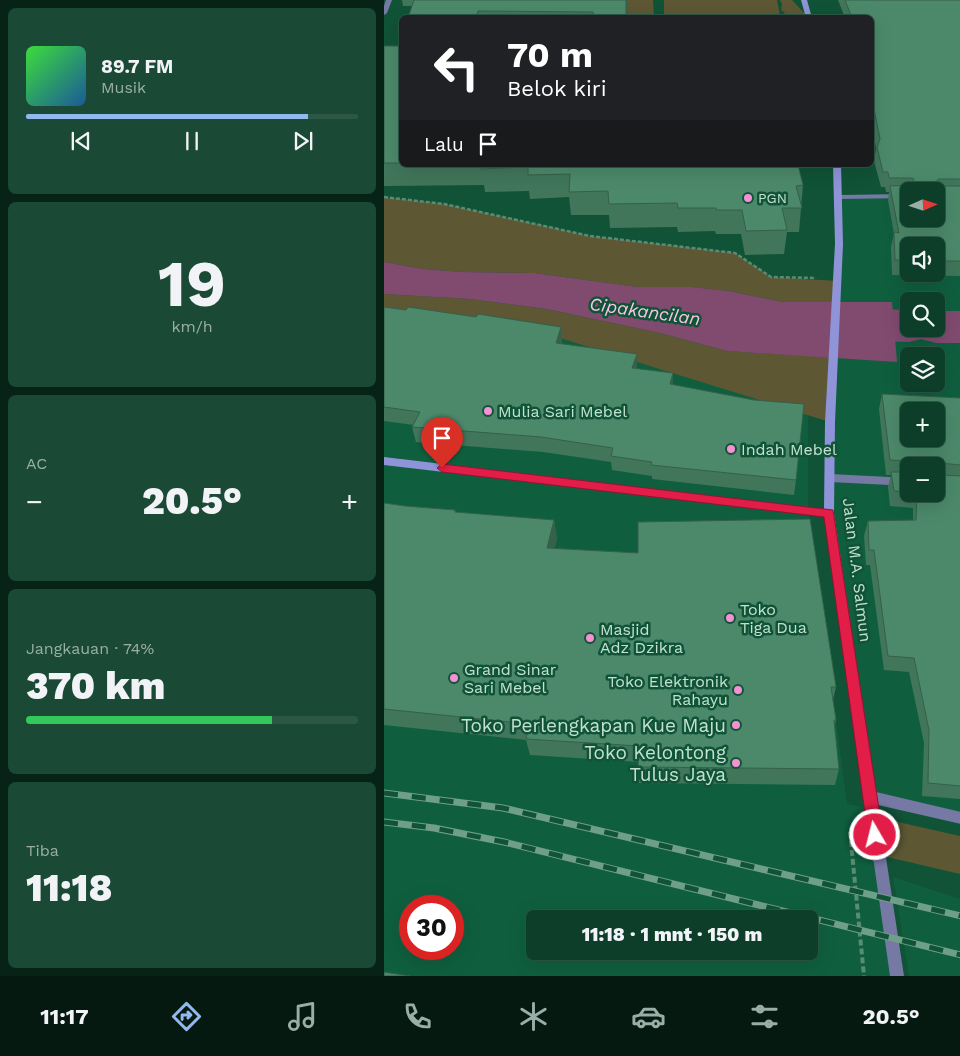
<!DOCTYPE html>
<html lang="id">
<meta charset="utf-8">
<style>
:root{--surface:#0c3e29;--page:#1a4935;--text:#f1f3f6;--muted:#9aaea8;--line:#2c5746;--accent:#90b9f0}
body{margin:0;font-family:"Work Sans",sans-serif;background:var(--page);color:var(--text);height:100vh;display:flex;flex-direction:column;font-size:19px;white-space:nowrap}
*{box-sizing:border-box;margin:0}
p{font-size:16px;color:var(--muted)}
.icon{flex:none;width:28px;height:28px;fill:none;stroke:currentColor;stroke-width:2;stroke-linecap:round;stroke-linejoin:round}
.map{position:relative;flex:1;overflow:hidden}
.details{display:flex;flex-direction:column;gap:8px;padding:8px;background:#072217;width:384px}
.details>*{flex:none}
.banner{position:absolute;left:15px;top:15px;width:475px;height:152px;border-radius:8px;box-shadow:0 5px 20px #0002,0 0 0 1px var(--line);background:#202124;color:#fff;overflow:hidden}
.needle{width:32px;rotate:87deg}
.tools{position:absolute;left:516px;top:182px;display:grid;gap:10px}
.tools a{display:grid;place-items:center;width:45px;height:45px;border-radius:8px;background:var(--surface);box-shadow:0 5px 20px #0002,0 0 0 1px var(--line);font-size:25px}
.speed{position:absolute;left:15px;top:895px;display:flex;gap:10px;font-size:25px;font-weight:700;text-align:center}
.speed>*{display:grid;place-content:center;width:65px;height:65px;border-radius:50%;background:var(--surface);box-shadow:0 5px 20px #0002,0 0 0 1px var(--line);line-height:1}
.speed .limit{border:8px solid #d22;background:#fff;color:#111}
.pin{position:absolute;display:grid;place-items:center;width:42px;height:42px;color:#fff;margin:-51px -21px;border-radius:50% 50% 50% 0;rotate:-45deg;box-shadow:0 0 5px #0007}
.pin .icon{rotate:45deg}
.me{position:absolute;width:55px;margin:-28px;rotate:352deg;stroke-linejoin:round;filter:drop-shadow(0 0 4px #0008)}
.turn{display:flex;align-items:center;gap:18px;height:105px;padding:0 25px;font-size:22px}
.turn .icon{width:65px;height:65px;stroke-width:2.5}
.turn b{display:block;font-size:35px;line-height:42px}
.then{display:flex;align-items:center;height:48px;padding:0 25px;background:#0003;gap:10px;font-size:19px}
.big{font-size:38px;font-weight:800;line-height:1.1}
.details .tile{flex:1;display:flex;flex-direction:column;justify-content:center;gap:8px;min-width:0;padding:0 18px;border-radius:8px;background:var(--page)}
.details .dial{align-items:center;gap:0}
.dial b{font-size:65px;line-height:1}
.song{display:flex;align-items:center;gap:15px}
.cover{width:60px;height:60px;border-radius:8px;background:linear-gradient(135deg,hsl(120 70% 55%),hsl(210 70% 35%))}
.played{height:5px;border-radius:2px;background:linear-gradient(90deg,var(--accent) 85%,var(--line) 85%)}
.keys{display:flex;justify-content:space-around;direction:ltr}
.heat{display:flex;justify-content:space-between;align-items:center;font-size:28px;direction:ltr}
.charge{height:8px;border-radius:4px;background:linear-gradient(90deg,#34c759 74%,var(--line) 0)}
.trip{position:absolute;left:142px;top:910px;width:292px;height:50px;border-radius:8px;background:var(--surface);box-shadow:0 5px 20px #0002,0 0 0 1px var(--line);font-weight:800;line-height:50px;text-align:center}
.tab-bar{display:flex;height:80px;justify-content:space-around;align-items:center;background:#051910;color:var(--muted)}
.tab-bar .icon{width:35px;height:35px}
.tab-bar .current{color:var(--accent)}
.tab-bar b{font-size:22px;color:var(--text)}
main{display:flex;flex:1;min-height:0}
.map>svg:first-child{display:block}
</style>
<main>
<section class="details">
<div class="tile">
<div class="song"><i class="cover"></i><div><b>89.7 FM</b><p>Musik</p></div></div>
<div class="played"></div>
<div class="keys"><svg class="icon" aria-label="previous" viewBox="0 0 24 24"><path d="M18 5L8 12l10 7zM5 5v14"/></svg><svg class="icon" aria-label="pause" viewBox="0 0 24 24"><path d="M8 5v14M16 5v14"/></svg><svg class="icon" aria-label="next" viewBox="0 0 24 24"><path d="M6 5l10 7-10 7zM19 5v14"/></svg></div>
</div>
<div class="tile dial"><b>19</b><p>km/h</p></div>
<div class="tile"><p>AC</p>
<div class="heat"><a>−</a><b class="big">20.5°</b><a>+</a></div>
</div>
<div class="tile"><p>Jangkauan · 74%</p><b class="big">370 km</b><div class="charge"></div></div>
<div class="tile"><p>Tiba</p><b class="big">11:18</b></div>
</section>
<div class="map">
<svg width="577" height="976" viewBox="0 0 577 976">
<rect width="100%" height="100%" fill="#105337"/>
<path fill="#0f5f3f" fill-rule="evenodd" d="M455,197H525V219H552L576,197V819L486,797L445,513ZM525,246H552V274H525ZM525,301H552V329H525ZM525,356H552V384H525ZM525,411H552V439H525ZM525,466H552V494H525Z
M0,323L153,331L424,415V511L463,804L485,808L512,976H0ZM26,906H69V949H26ZM151,919H426V951H151Z
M509,877L576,899V976H525Z"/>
<path fill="#5d5734" d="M189,0H269L270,17L101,18Z
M280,0H393L396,15L401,13L397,10L398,4L396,0H408L424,17H280Z
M0,197L60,204L206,236L351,253L387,277L454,281L453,303L399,302L345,291L308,287H254L150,273L78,272L39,269L0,262Z
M0,294L86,299L163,309L276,333L343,351L449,357L446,422L153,331L0,323Z
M492,817L576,836V874L499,856Z"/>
<path fill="#804b6f" d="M0,262L39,269L78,272L150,273L254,287H308L345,291L399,302H508L513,362L343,351L276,333L163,309L86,299L0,294Z"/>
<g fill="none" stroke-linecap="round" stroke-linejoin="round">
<path fill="#804b6f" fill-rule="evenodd" d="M428,307L525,310V329H552V311H577V343H552L537,339L525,342L428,339L410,334L403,323L410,312Z"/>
<path stroke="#588c74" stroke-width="2.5" stroke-dasharray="4 2" stroke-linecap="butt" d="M0,197L60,204L206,236L351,253L387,277L432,278"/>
<path stroke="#588c74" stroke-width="4" stroke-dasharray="6 3" stroke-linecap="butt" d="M466,832L480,976"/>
<path fill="#7579a4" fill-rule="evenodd" d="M2,0H8L3,13L0,15V6Z"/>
<path fill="#7579a4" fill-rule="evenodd" d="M525,194V198L455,199L451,197L455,195Z
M446,474L525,478V486L446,482L441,478Z
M445,509L449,510L450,513L492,792L577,812V824L494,805L520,976H506L440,513L441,510Z"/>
<path fill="#8f94d8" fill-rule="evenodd" d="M417,0H423L428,18H422Z
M449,165H457L459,244L451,422L450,513L449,516L445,517L0,465V457L440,509L441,422L451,244Z"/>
<defs>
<path id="rail" d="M0,793L119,808L577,916
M0,822L50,828L120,842L577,955"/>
</defs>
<use href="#rail" stroke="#709f89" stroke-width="7"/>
<use href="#rail" stroke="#105337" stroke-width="5" stroke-dasharray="14" stroke-linecap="butt"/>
</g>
<path fill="#41765b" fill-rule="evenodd" d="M18,0H243L242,18H24L28,6H19Z
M454,0H577V276L508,275L507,247L510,234L504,200L505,192H502L501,187H497L490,161L492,149L488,124V18H461ZM525,246H552V274H525Z
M18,37V165H414L419,185L415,232H403L400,254L361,255L357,234H332L331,231L294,232L293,227L226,228L225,215H187L185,197L146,199L145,191L101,192L100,185L0,186V46H15Z
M0,307L92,317L177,327L178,341V344L253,368L289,385L412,480L410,495L268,479V476L228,470L227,462L159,452L32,442L28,427L30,425L0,421Z
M498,394L577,398V799L538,796L540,743L525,672L500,670L486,565H482L480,536L484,521H529V508L506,506L504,487L507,475H502L495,409ZM525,466H552V494H525Z
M0,503L21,506L71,510L72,512L170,520L173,539L170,549L452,687L449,700L452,720L450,728L455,769L451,785L255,783V762L146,755L142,740L0,725Z"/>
<path fill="#35604a" d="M242,0H243L242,18Z
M177,327L178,341L174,358L172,343Z
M253,354V368H248Z
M289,373V388L286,384Z
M170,520L173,539L166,566L163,548Z"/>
<path fill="#4c896a" stroke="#35604a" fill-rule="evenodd" d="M30,0H242V18H209V12L94,11L92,18H24Z
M461,0H577V179H555L553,180L555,186H577V261H552V246H525V260H511L510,232L515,233L506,186L528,185L530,179L528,178H505L504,172H499L493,147L496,139L488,99V18H468ZM525,191H552V219H525Z
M18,37V163H0V46H15Z
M98,165H414L419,185L412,186L418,208H398L403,230L362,231L358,210H332V208H294L293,203L225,204L224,191L185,192L186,174L144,175V167L97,169Z
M0,307L22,310L24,307L92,317L94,314L177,327L172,343L253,354L248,368L289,373L286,384L370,400L420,404L412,480L267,465L268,462L227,456L229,448L157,437L28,427L36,412L0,407Z
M498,394L577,398V465L555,463V473L556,475L577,476V786L544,783L545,730L530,658L504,656L490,550H485L484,521L532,520L533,494H552V466H531V463L529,461L506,460ZM525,411H552V439H525Z
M507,472H525V492L510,491Z
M0,503L21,506L71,510V512L170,520L163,548L254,553V522L426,519L452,687H447L452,720H450L455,769L254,767L255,746L142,739L145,724L0,709Z
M0,972L26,976H0Z"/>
<path fill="#e11d48" stroke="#92132f" d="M58,464L449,510L499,835L497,840L491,842L486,840L484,835L440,517L58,472L53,468Z"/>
<g fill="#f491d4" stroke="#105337" stroke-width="2">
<circle cx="364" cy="198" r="5"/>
<circle cx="104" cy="411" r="5"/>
<circle cx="347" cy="449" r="5"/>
<circle cx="346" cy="618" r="5"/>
<circle cx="206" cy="638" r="5"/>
<circle cx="70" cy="678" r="5"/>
<circle cx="354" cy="690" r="5"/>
<circle cx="352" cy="725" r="5"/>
<circle cx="352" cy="763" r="5"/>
</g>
<g text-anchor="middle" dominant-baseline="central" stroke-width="5" stroke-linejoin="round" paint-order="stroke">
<g font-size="14" fill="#c2e1cf" stroke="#105337" text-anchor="start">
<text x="374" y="198">PGN</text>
</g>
<g font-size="16" fill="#c2e1cf" stroke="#105337" text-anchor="start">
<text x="114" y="411">Mulia Sari Mebel</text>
<text x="357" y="449">Indah Mebel</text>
<text x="356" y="609">Toko<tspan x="356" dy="18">Tiga Dua</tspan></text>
<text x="216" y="629">Masjid<tspan x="216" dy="18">Adz Dzikra</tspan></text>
<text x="80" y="669">Grand Sinar<tspan x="80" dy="18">Sari Mebel</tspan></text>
<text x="344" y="681" text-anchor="end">Toko Elektronik<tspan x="344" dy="18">Rahayu</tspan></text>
</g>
<g font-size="16" fill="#c2e1cf" stroke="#105337">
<text transform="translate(473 570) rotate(83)">Jalan M.A. Salmun</text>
</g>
<g font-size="18" font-style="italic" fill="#f7c5e5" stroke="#105337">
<text transform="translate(261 311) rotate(8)">Cipakancilan</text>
</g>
<g font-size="19" fill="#c2e1cf" stroke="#105337" text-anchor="end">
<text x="342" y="725">Toko Perlengkapan Kue Maju</text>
<text x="342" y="752">Toko Kelontong<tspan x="342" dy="22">Tulus Jaya</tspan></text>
</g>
</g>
</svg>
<div class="tools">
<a><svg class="needle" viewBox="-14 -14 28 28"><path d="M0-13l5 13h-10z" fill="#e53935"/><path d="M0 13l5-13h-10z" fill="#9aaea8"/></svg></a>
<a><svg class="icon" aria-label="sound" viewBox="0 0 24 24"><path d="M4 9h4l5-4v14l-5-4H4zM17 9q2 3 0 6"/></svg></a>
<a><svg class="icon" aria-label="search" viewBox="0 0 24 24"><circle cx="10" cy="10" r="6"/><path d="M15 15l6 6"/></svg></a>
<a><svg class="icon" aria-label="layers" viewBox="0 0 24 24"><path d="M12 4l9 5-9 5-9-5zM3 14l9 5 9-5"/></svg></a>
<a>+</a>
<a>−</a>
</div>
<div class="speed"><div class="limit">30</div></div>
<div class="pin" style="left:58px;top:468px;background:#d93025"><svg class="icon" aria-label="arrive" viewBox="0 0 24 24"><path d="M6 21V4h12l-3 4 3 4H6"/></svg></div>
<svg class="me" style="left:491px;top:835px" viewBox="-20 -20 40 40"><circle r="17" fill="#e11d48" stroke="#fff" stroke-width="3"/><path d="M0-11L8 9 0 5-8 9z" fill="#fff"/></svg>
<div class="trip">11:18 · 1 mnt · 150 m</div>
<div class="banner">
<div class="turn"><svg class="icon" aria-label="left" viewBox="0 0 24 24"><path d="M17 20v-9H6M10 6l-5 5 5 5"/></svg><div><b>70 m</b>Belok kiri</div></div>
<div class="then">Lalu<svg class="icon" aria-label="arrive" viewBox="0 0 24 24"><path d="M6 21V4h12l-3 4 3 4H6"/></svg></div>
</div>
</div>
</main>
<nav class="tab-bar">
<b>11:17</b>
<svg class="icon current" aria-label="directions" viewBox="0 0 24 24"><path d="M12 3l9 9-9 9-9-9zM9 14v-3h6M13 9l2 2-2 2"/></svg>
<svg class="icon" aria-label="music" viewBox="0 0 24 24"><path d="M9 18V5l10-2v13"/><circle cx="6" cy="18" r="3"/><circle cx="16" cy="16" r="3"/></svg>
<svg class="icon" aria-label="phone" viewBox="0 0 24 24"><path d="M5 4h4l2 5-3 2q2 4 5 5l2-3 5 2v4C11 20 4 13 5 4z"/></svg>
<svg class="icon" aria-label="climate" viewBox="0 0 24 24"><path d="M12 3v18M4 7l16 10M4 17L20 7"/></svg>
<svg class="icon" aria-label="car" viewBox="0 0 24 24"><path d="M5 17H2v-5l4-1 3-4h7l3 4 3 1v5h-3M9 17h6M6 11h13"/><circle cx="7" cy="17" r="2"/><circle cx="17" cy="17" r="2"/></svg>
<svg class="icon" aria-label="filters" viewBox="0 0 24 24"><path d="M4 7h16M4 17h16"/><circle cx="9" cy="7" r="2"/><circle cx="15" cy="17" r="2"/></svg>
<b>20.5°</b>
</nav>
